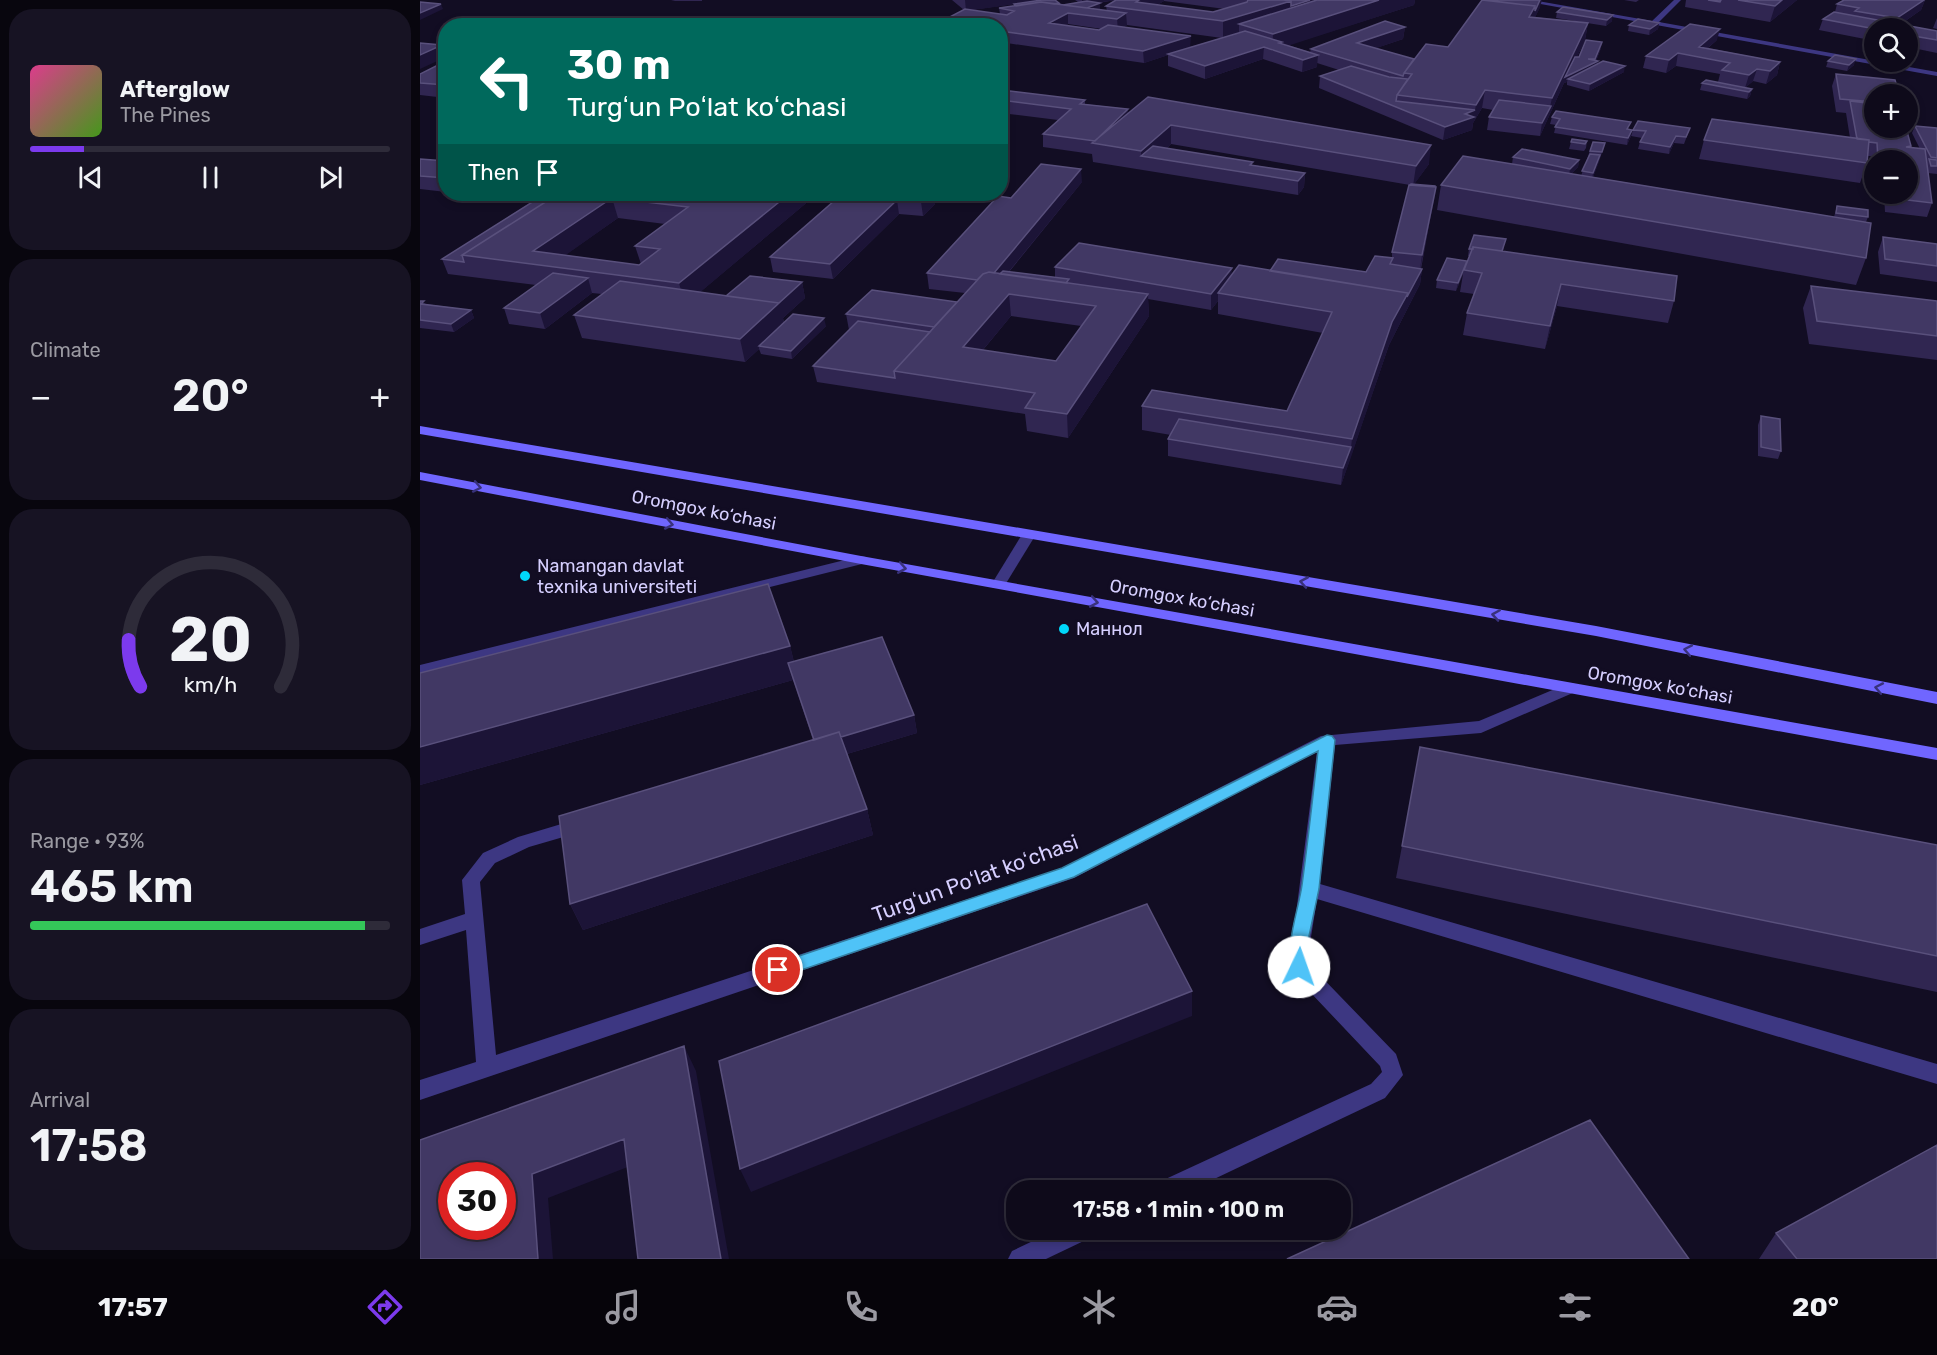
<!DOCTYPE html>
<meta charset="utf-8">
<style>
:root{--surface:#0e0a1a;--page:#171323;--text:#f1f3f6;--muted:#9b9aa2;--line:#2e2b39;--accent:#7c3aed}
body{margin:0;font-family:Rubik,sans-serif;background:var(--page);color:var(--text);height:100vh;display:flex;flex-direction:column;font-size:22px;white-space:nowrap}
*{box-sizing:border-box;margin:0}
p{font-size:20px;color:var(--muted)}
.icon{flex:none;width:33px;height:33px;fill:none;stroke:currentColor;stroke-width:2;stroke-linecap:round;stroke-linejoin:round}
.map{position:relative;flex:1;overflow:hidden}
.sheet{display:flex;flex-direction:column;gap:9px;padding:9px;background:#08060e;width:420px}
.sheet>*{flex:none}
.guide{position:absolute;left:18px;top:18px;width:570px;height:183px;border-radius:24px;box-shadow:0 3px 9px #0003,0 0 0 2px var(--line);background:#00695c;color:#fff;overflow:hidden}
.buttons{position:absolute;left:1444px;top:18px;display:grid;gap:12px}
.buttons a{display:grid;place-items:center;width:54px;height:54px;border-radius:50%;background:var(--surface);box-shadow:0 3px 9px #0003,0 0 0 2px var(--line);font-size:30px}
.speed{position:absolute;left:18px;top:1162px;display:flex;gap:12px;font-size:30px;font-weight:700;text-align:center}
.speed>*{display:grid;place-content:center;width:78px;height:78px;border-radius:50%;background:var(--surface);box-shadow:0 3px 9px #0003,0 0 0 2px var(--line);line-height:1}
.speed .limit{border:9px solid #d22;background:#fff;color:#111}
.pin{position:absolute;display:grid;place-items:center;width:51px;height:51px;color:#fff;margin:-26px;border:3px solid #fff;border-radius:50%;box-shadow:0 2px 6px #0007}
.me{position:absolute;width:66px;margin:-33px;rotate:3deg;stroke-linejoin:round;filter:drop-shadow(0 0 4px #0008)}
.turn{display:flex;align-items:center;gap:21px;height:126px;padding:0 30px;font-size:27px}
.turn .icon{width:78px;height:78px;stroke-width:2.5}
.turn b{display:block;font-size:42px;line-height:51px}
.then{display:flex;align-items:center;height:57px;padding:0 30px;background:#0003;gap:12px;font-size:22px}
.big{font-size:45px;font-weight:600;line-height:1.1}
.sheet .tile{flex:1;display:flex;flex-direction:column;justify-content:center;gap:9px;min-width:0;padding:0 21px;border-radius:24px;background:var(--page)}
.sheet .dial{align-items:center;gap:0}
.dial svg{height:156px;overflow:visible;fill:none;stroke:var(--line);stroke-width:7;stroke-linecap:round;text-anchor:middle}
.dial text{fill:var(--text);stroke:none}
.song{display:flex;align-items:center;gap:18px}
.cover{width:72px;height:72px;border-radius:9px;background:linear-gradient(135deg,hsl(330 70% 55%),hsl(100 70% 35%))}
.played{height:6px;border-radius:3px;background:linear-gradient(90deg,var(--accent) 15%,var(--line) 15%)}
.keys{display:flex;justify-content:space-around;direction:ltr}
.heat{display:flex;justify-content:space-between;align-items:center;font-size:33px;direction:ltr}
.charge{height:9px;border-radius:4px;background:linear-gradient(90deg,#34c759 93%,var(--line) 0)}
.trip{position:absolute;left:586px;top:1180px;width:345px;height:60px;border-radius:24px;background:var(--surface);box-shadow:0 3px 9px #0003,0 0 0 2px var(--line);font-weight:600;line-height:60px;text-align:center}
.menu{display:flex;height:96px;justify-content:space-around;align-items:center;background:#06040a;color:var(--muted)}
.menu .icon{width:42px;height:42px}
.menu .current{color:var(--accent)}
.menu b{font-size:27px;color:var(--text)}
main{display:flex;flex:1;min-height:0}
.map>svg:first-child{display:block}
</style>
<main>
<section class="sheet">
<div class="tile">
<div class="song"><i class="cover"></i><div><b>Afterglow</b><p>The Pines</p></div></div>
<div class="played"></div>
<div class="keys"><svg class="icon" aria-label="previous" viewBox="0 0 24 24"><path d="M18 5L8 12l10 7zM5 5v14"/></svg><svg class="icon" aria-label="pause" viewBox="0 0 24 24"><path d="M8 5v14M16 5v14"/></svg><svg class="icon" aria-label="next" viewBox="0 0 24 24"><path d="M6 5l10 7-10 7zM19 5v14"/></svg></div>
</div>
<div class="tile"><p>Climate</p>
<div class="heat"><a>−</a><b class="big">20°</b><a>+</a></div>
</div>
<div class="tile dial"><svg viewBox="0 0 100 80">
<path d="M14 69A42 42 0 1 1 86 69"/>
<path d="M14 69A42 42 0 0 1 8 45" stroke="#7c3aed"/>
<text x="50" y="56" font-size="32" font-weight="700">20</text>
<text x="50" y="72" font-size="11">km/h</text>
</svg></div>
<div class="tile"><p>Range · 93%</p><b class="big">465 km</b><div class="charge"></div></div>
<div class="tile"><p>Arrival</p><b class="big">17:58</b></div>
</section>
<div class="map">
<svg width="1517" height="1259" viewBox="0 0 1517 1259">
<rect width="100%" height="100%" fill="#120d23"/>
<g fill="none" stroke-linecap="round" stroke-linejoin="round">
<path fill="#3d3782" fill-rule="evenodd" d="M1098,0H1112L1232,21L1254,0H1261L1239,22L1517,72V76Z
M441,556L446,557L448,560L446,563L0,675V665Z
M1149,683L1155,684L1157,688L1155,692L1061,733L915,745L900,884L1517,1064V1084L897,899L891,937L889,964L976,1054L983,1075L965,1098L769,1191H734L737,1183L951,1084L962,1072L960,1066L872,973L869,967L897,752L654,878L0,1100V1080L56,1062L46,930L0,945V929L45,914L42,880L63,853L98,837L158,819L164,821L167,826L164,831L109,847L75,863L60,882L76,1055L642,868L901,736L1059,721Z
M636,1230H674L670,1238L626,1259H588L592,1251Z"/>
<path fill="#3d3782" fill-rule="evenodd" d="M608,532L615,536L585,585L583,588H573L571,585L601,536Z"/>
<path fill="#7066ff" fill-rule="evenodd" d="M0,426L1176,626L1517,692V704L1176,636L0,434Z
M0,472L441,556L1517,748V760L441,564L0,480Z"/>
</g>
<path fill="#302651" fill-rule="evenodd" d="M251,0H282V1H255Z
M532,0H635L640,4L643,5L658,2L655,0H696L678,3L680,9L678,10L687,11L686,6L696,0H995L994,5L868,45L890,52L891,49L985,27L983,39L956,48L994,59L1028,47L1120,7L1115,17L1168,23L1165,40L1157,57H1159L1181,48L1176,61H1178V64L1204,72L1169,91L1147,85V82L1144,83L1120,136L1067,130L1069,117L1073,110L1062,108L1053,123L1052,130L1023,140L899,88L900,76L919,70L897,63V67L882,72L843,59L785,79L748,66V55L724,63L580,42V26H521L520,22L544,10ZM744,1L805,9L793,12L737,5ZM594,4V6L579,8L580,14L551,10ZM648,24L682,29L679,30L645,26ZM707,25L802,38L770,47L703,27Z
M1204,0H1219L1216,2Z
M1266,0H1377L1350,22L1265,7Z
M1424,0H1505L1501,10L1481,24L1517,31V53L1488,47V28H1455V41L1399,30L1403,19L1415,12L1417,4Z
M1137,12L1192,21L1186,26L1136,18Z
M1517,18V29L1513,28Z
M1239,23L1238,29L1229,35L1208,31L1209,25Z
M1297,40L1288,48L1360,62L1357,75L1346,84L1333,81L1325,88L1332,89L1330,96L1327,99L1280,90L1282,83L1298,82L1300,74L1256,66L1246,73L1223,68L1226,56Z
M26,61V98L0,95V74Z
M1408,61L1434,65L1427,71L1406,67Z
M1416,74L1455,94V128L1491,148L1500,149L1492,133L1495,126L1517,128V174L1508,173L1512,203L1507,217L1465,212L1464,194H1488V160H1455V185H1453L1452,156H1447V163L1440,183L1279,159L1284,140L1430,138L1426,113L1416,112L1412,86Z
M580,95L665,100V104L708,109V113L1009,164L994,184L1016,187L1001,269H1002L1000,284L969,345L921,485L748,456V439L751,435L722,430V406L867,411L903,333L798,314V301L791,310L728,299L729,316L648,438L607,431L605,414L397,382L393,366L429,330L426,314L537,302L545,293L509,289L507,273L591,198L662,182L589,272L635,277V267L811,275L850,271L946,272L972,258V252L990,185L751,144L746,149L833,165L885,173L884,187L878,195L673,162L672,154L623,147V134L638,120L589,114ZM591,316L661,326L636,361L563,350Z
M1132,117L1209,129L1211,136L1207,145L1134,133L1136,125L1130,124Z
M1270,128L1264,144L1254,143L1249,154L1218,149L1220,142L1222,138L1211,136L1213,130Z
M1167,141L1166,148L1164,151L1149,149L1151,142Z
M1173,142L1183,150L1173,177L1414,217L1417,206L1448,217L1446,222V258L1436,285L1017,210L1021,185L1092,164L1093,157L1159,160L1158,167L1151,174L1161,176Z
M0,159L26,161V192L0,189Z
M42,194H87L81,197Z
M105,194H397L280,292L306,296L382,282L385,298L363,318L364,323L406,326L372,359L341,354L339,349L325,362L162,338L154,315L182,294L172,293L125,329L89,324L84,308L116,285L28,274L22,259L110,203H108ZM198,218L245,224L215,246L221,264L219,265L145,255Z
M422,194H516L514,195L515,204L503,216L479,214L413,279L353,272L350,257Z
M1463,237L1517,244V282L1460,274L1458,252Z
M1084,247L1083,251L1254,301L1248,323L1137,306L1125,349L1043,335L1047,313L1054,294L1040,292L1043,274L1036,291L1016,288L1017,280L1046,265L1050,256H1048L1049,249Z
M1391,286L1517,301V360L1389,344L1383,308Z
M0,301L6,304L51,310L54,318L34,332L0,328Z
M1341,416L1361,451L1358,459L1338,456V425Z
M370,646L374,662L494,715L497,733L427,754L447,809L453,835L163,930L150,904L393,740L373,680L0,785V673Z
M1517,845V992L976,878L982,846Z
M1356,1233L1517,1259H1339Z"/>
<path fill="#1c1437" d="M545,0H624L546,11Z
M662,0H696L662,5Z
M719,0H744V1L727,11L716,2Z
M890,0H926L819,24V33L803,38V21L871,1Z
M959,0H995L994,5L852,51L853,34Z
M1120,0H1122L1120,7L1113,22L1109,17Z
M1362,0H1377L1350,22L1355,6Z
M1504,0H1505L1501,10L1475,28H1474L1477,18Z
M680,3V9L665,15L658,12Z
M21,4L23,9L0,20V13Z
M648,13V24L630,35L629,23Z
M706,13L707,25L698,31L697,19Z
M1193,15L1192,21L1186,26L1187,20Z
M1168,23L1165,40L1148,76L1174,63L1182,42L1181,48L1175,63L1178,61L1177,68L1148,79L1147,82L1144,83L1120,136L1122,123L1130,107L1132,98Z
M1239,23L1238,29L1229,35L1230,29Z
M985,27L983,39L936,55L937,43Z
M1300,29L1297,40L1277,57L1279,47Z
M771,36L770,48L724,63L723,51Z
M22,45L26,57L0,69V55Z
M844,47L843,59L785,79V66Z
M1258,53L1256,66L1246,73L1249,60Z
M898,55L897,67L882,72L883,60Z
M1436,59L1434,65L1427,71L1429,65Z
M1360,62L1357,75L1346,84L1350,71Z
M1205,66L1204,72L1169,91L1170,84Z
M1337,69L1333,81L1325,88L1329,75Z
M1332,89L1330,96L1327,99L1329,92Z
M1065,90L1062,108L1053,123L1052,130L1023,140L1025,127L1045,114L1055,110L1056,105Z
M585,101H588L589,114L580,121V107Z
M708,109L709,122L675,141Z
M751,125V144L735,159L721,156V151Z
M1212,130L1211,136L1207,145L1208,138Z
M1256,136L1254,143L1249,154L1250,147Z
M1011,145L1009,164L993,186L996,166Z
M1180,155L1179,162L1172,180L1173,173Z
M1159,160L1158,167L1149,176L1150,169Z
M661,169L662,182L576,287L567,281Z
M885,173L884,187L878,195V181Z
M1016,187L1014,201L1000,270L1002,255Z
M80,194H87L81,197Z
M369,194H397L265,305L259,283Z
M505,194H516L514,195L515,204L503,216L501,202Z
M192,198L198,218L129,267L113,251Z
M477,200L479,214L413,279L410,264Z
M1047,261L1045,269L1044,270L1036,291L1038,283Z
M812,268L811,283L798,293V301L791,310V294Z
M1002,269L1000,284L969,345L929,463L932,439L972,322Z
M168,278L172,293L125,329L120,313Z
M382,282L385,298L363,318L364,325L339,346V349L325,362L320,339Z
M1141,284L1137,306L1125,349L1130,326Z
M589,294L591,316L546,370L543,347Z
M728,294L729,316L648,438L647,414Z
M51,310L54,318L34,332L31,324Z
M404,318L406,326L372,359L371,351Z
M931,447L929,463L921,485L923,468Z
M370,646L378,678L368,663L373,680L0,785V747Z
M494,715L497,733L400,762L396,744Z
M447,809L453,835L163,930L150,904Z
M772,991V1016L331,1192L320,1169Z
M264,1046L276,1071L309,1259H301Z
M204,1139L218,1163L128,1198L133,1259H118L112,1174Z"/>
<path fill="#413864" stroke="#59507c" stroke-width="1.5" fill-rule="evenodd" d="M622,0H635L639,3L634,4L621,2L596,6L594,4Z
M696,0H719L716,2L793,12L827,2L828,0H863L871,1L803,21L686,6Z
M867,0H890L871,6V1Z
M897,0H959L853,34L819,24Z
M1062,0L1115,6L1109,17L1168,23L1132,98L1065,90L1056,105L977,95L992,74L984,73L1006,44L1028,47Z
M1065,0H1120L1115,11V6Z
M1288,0H1301L1300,2Z
M1318,0H1362L1355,6Z
M1424,0H1504L1477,18L1435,11L1439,8L1417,4Z
M667,1L680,3L667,8L643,5Z
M0,2L21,4L0,13Z
M621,2L706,13L697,19L648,13L629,23L679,30L688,25L771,36L723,51L580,31V26H545L520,22L545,9L587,15L594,11L579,8Z
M1143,7L1193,15L1187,20L1137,12Z
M1414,12L1517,31V40L1488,35V28L1455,29L1403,19Z
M1218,19L1239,23L1230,29L1209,25Z
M965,21L985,27L937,43L994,59L984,73L983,76L891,49Z
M159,24L190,26H156Z
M1270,24L1300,29L1279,47L1360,62L1350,71L1337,69L1329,75L1302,70L1310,63L1258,53L1249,60L1226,56Z
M825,31L862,42L859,43L898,55L883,60L844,47L785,66L748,54Z
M1166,40L1182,42L1175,59H1168L1178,61L1145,77L1155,57H1159Z
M0,43L22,45L0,55Z
M1415,55L1436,59L1429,65L1408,61Z
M26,61V85L0,83V74Z
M1183,61L1205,66L1170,84L1148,79Z
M931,66L969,77L988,79L977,95L976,101L1055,110L1045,114L1054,117L1025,127L900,76Z
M1416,74L1475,80L1479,94H1455V102L1420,99Z
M1286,80L1332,89L1329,92L1282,83Z
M590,91L665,100L660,104L708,109L675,141L623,134L651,109L588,101L580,107V96L582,97Z
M728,97L1011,145L996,166L751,125L721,151L672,143Z
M1079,100L1131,106L1122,123L1069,117Z
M1430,101L1455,104V128H1486L1491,146L1486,147L1505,149L1512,203L1471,198L1470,194H1488V160H1458L1457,143L1449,142V140L1437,139Z
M1136,111L1211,122L1207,129L1212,130L1208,138L1135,127L1140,119L1132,117Z
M1292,119L1449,140L1447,163L1284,140Z
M1218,121L1270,128L1266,137L1256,136L1250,147L1220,142L1226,131L1213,130Z
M1495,126L1517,128V158L1511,157Z
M1152,139L1167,141L1165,144L1151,142Z
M1173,142L1185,143L1182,152L1170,151Z
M733,146L833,162L830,165L885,173L878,181L721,156Z
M1102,149L1159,160L1150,169L1093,157Z
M1170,154L1180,155L1173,173L1162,171Z
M1043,156L1451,223L1446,258L1021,185Z
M0,159L26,161V178L0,176Z
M1509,159L1517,160V166H1511Z
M621,164L661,169L574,273L569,272L563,274L557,280L507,273L578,196L591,198Z
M991,184L1015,186V187L990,185Z
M989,185L1016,187L1002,255L972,252Z
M125,194H138L42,255L44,262L22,259Z
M138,194H369L259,283L42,255ZM192,198L268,207L215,246L240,249L219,265L113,251Z
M422,194H510L501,202L477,200L410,264L350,257Z
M1417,206L1448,210V217L1416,213Z
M1054,235L1086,239L1082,251L1053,247V249H1049Z
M1463,237L1517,244V266L1465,259Z
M659,243L812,268L791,294L635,267Z
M1053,247L1257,276L1254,301L1141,284L1130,326L1047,313L1062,273L1044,270Z
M955,256L973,258L970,264L1002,269L987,297L988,293L850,271L858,259L946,272Z
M1027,258L1047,261L1038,283L1017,280Z
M819,265L988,293L972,322L932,439L722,406L732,390L867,411L912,312L798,293Z
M583,271L649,279L646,283L580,274Z
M569,272L728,294L647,414L605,408L615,393L474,371L563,274ZM589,294L676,306L636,361L543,347Z
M133,273L168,278L120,313L84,308Z
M330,276L382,282L359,303L306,296Z
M200,281L359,303L320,339L154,315Z
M1391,286L1517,301V336L1397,321Z
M452,290L537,302L514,327L426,314Z
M0,301H4L1,304L51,310L31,324L0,320Z
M373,314L404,318L371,351L339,346Z
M438,321L510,332L474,371L475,378L393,366Z
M1341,416L1360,419L1361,451L1341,447Z
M759,419L931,447L923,468L748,439Z
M348,584L370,646L0,747V673Z
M462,637L494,715L421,737L419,732L394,740L368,663Z
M419,732L447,809L150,904L139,816Z
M1000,747L1517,845V956L982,846Z
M727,904L772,991L320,1169L299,1061Z
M264,1046L301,1259H218L204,1139L112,1174L118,1259H0V1140ZM32,1176H82V1227H32Z
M1170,1120L1269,1259H867Z
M1517,1145V1259H1377L1356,1233Z"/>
<defs><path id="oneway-chevron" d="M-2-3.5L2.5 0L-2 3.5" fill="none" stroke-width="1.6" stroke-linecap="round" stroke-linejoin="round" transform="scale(1.5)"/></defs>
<g stroke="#38317b">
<use href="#oneway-chevron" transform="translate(57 487) rotate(11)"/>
<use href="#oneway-chevron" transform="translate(249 524) rotate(11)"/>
<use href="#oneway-chevron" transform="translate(482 568) rotate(10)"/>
<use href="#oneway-chevron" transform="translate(884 582) rotate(-170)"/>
<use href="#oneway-chevron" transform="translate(674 602) rotate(10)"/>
<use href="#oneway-chevron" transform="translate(1076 615) rotate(-171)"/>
<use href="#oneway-chevron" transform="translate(1268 650) rotate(-169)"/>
<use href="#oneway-chevron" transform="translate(1459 688) rotate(-169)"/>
</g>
<path fill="#4fc3f7" stroke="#337fa1" stroke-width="1.5" d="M907,735L912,736L915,740L899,889L889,936L888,967L886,972L879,974L873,972C863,951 879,908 882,885C888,841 893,796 898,751L654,877L358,978L351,976L349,970L351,965L358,963L642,868Z"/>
<g fill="#00d7fa" stroke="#120d23" stroke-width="2">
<circle cx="105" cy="576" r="6"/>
<circle cx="644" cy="629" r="6"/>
</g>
<g text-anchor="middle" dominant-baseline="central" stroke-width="6" stroke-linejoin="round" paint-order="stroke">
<g font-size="18" fill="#d6cfff" stroke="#120d23">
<text transform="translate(284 510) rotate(11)">Oromgox ko‘chasi</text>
<text transform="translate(762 598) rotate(10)">Oromgox ko‘chasi</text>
<text transform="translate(1240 685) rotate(10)">Oromgox ko‘chasi</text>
</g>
<g font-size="18" fill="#d6cfff" stroke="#120d23" text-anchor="start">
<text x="117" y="566">Namangan davlat<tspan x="117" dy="21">texnika universiteti</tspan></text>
<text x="656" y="629">Маннол</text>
</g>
<g font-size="21" fill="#d6cfff" stroke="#120d23">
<text transform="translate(555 878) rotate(-20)">Turgʻun Poʻlat koʻchasi</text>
</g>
</g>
</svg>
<div class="buttons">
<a><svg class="icon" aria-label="search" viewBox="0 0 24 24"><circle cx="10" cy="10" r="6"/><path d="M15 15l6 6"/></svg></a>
<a>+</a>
<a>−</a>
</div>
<div class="speed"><div class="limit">30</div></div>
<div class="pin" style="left:358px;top:970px;background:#d93025"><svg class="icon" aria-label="arrive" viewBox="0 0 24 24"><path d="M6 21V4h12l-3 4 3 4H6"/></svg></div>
<svg class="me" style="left:879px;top:967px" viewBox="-20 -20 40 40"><circle r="19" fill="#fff"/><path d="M0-13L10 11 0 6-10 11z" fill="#4fc3f7"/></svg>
<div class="trip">17:58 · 1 min · 100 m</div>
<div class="guide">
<div class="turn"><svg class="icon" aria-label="left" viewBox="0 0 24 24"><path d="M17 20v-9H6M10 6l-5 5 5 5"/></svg><div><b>30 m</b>Turgʻun Poʻlat koʻchasi</div></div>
<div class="then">Then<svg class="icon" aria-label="arrive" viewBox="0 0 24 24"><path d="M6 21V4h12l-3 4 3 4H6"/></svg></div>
</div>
</div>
</main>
<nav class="menu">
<b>17:57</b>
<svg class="icon current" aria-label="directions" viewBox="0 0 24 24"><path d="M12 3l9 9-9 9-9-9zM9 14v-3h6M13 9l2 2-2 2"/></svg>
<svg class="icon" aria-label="music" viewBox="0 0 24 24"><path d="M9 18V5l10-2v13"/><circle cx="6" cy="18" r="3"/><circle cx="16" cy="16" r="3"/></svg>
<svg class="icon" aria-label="phone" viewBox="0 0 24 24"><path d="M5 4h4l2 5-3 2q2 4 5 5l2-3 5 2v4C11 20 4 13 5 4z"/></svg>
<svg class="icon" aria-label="climate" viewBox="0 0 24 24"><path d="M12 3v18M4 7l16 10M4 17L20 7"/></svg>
<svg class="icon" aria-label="car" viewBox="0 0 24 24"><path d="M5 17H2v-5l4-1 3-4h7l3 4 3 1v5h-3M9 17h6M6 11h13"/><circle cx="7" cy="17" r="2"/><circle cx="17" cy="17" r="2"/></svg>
<svg class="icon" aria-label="filters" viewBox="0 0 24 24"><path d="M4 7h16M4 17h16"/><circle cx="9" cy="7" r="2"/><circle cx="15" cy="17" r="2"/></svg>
<b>20°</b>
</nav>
